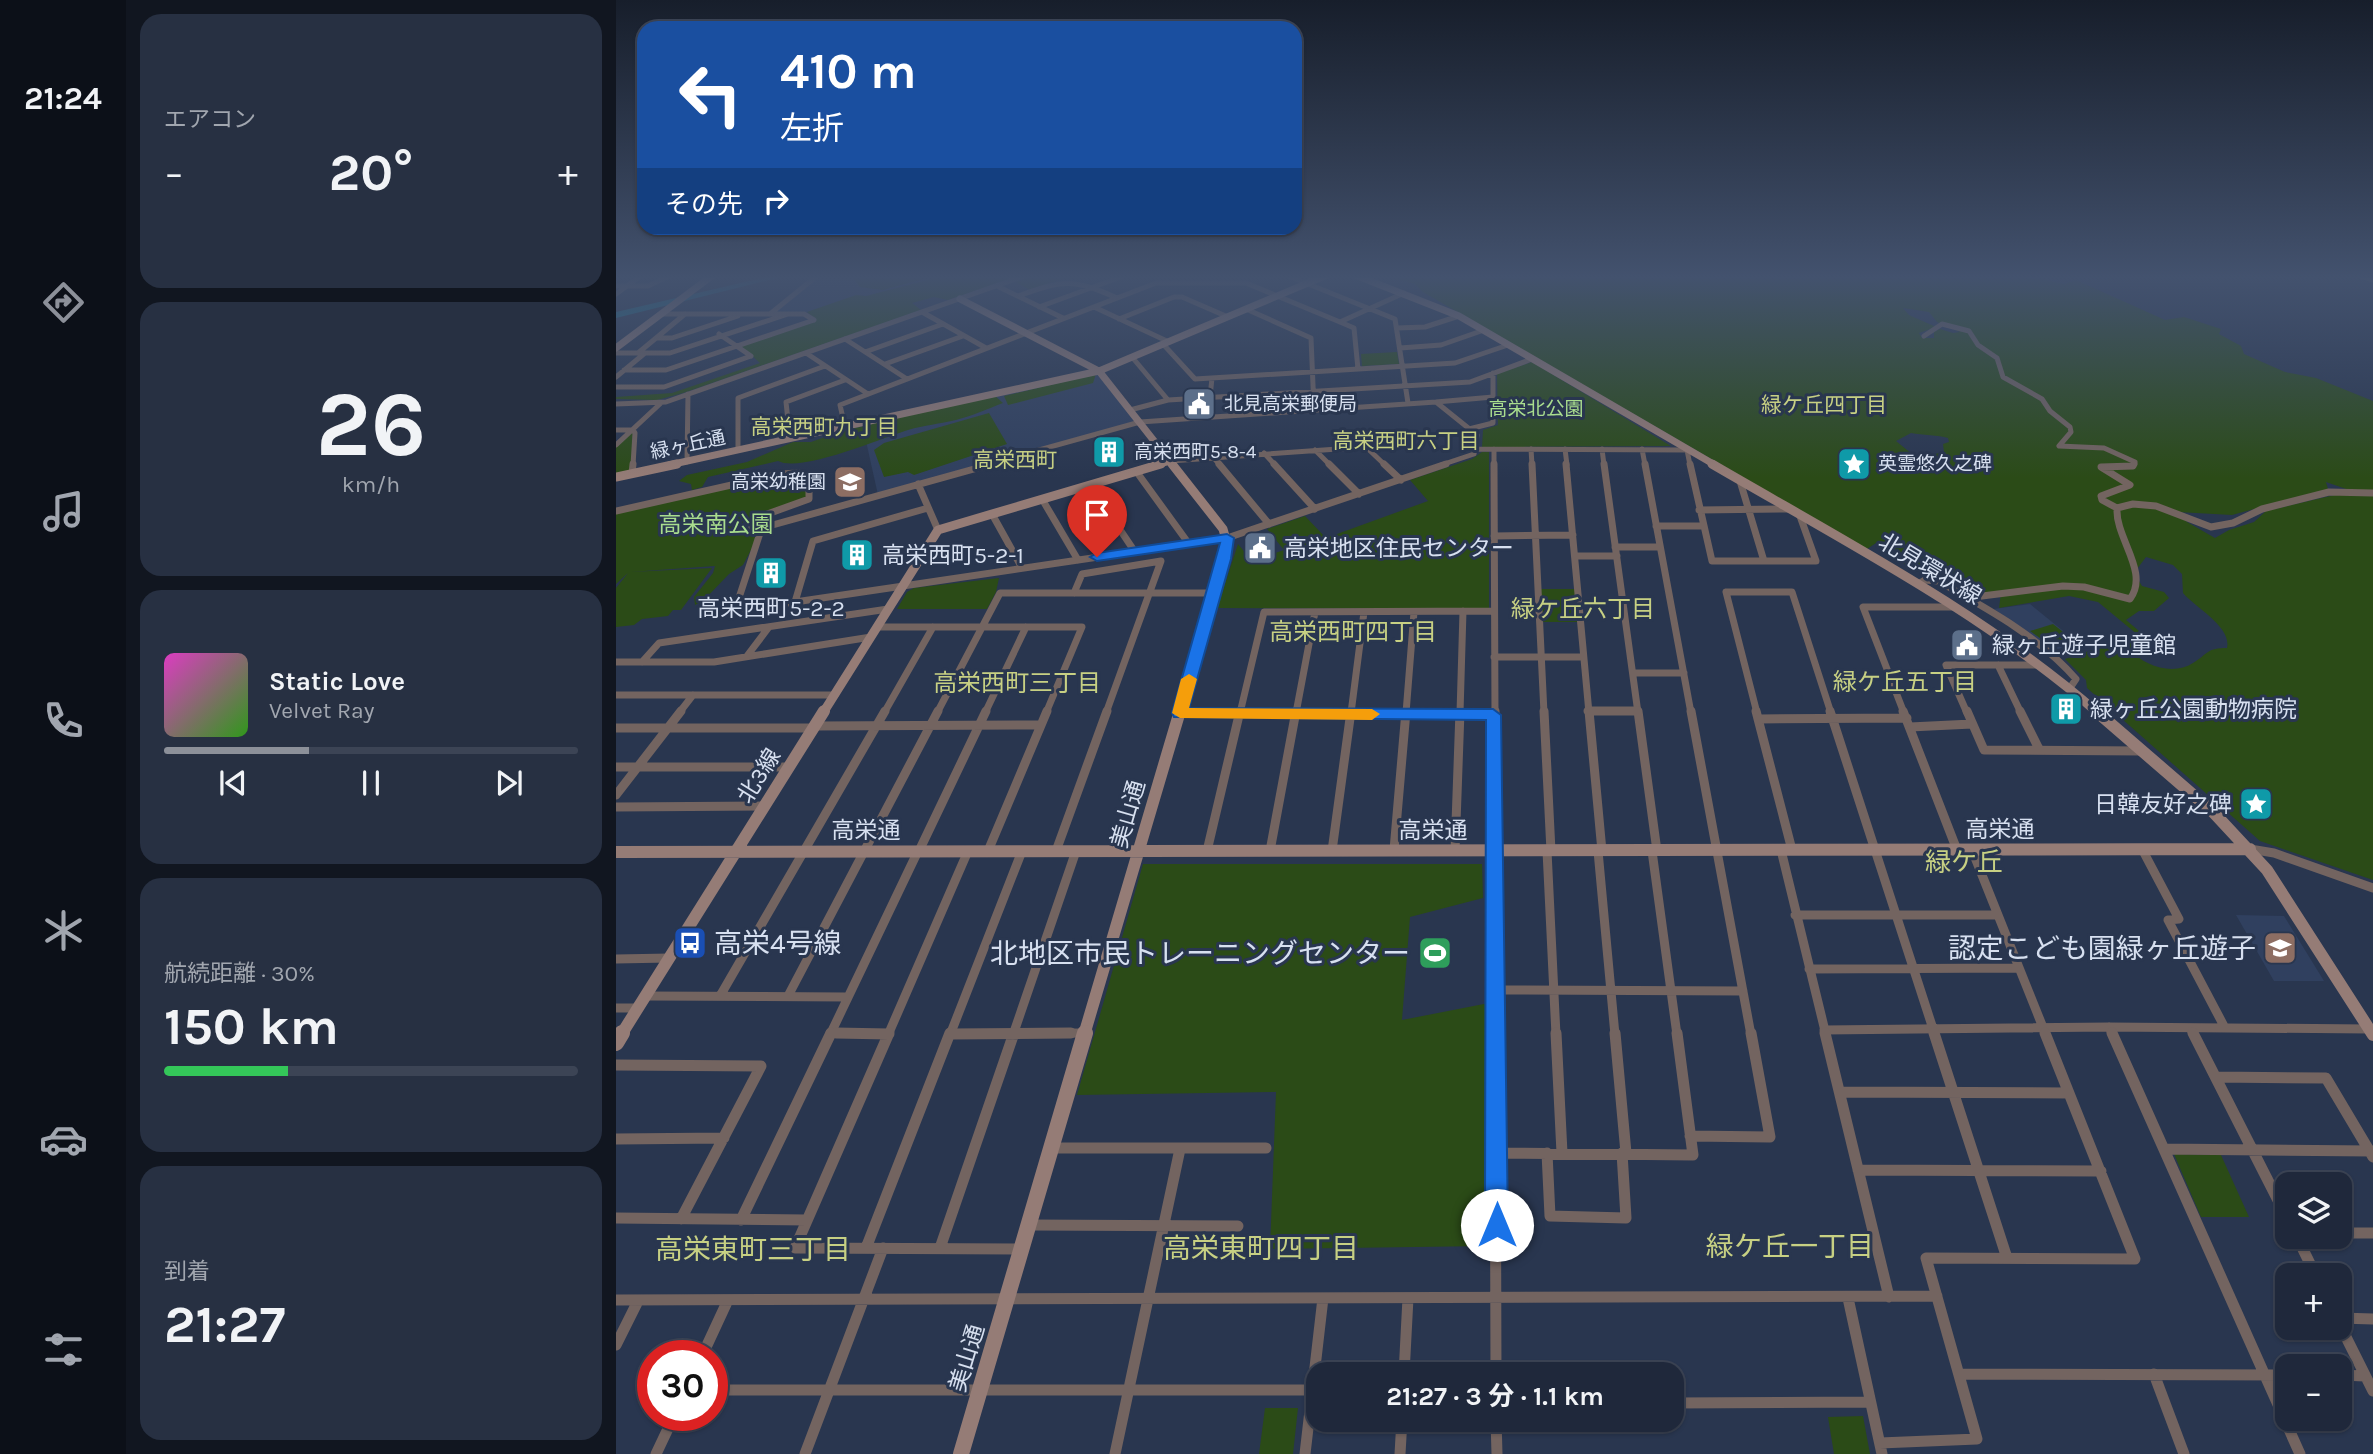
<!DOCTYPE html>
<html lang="ja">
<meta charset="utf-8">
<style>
:root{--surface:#1f283b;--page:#273042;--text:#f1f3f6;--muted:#a1a6af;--line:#3c4455;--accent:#8c9099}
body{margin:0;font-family:Karla,"Noto Sans JP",sans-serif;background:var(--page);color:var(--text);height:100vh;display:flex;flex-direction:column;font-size:26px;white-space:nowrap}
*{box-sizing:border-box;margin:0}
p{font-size:23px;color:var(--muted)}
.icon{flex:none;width:38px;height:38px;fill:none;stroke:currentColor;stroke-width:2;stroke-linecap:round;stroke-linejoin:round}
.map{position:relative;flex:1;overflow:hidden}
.panel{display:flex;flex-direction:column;gap:14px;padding:14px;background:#111620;width:490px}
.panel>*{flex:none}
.hud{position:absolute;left:21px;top:21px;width:665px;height:214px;border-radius:21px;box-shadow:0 2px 5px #0004,0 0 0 2px var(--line);background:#1a4fa0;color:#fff;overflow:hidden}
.tools{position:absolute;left:1659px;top:1172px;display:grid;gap:14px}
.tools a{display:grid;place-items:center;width:77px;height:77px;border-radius:14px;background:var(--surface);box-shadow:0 2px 5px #0004,0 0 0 2px var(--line);font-size:35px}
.speed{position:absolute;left:21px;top:1340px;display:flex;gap:14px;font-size:35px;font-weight:700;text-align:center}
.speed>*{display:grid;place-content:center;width:91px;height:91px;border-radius:50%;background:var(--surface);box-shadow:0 2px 5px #0004,0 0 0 2px var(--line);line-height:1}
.speed .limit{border:10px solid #d22;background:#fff;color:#111}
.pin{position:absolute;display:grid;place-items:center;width:60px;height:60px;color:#fff;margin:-72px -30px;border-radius:50% 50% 50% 0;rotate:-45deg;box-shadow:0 0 7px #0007}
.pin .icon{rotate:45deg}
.me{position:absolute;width:77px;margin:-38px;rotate:0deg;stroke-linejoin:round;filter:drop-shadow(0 0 5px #0008)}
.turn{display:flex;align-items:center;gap:24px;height:147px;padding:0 28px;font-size:32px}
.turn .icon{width:91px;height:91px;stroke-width:2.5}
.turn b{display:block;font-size:49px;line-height:60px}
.then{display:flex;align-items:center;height:66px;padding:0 28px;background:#0003;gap:14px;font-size:26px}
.big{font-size:52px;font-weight:700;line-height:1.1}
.panel .tile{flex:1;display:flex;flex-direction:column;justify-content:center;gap:10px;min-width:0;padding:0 24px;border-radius:21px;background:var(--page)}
.panel .dial{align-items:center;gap:0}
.dial b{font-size:91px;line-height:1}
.song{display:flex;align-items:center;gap:21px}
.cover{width:84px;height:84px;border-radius:10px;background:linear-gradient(135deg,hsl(310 70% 55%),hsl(110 70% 35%))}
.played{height:7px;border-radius:4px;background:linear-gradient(90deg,var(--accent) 35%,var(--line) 35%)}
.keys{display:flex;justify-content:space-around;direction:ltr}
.heat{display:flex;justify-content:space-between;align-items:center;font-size:38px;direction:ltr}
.charge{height:10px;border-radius:5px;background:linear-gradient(90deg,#34c759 30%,var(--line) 0)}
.trip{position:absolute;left:690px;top:1362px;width:378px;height:70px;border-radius:21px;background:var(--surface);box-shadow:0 2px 5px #0004,0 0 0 2px var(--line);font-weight:700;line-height:70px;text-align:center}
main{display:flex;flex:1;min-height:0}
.tabs{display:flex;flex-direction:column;width:126px;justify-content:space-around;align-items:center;background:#0c1018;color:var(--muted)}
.tabs .icon{width:49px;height:49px}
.tabs .on{color:var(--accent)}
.tabs b{font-size:32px;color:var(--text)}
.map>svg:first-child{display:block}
</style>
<main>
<nav class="tabs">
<b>21:24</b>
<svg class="icon on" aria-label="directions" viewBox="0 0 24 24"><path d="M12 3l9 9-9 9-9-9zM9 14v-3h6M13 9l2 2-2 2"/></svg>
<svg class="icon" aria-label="music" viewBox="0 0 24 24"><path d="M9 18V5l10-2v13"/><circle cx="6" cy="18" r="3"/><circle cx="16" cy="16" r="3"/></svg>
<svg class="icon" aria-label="phone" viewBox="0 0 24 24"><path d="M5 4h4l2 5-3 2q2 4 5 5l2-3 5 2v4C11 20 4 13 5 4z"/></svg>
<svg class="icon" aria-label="climate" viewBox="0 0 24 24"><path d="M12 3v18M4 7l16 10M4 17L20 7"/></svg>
<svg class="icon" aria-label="car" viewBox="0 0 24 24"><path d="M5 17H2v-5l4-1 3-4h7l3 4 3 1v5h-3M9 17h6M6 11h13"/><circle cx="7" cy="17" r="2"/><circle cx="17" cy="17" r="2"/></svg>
<svg class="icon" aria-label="filters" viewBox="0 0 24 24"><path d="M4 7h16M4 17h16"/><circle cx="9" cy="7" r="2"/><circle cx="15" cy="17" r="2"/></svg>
</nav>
<section class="panel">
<div class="tile"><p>エアコン</p>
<div class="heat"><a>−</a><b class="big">20°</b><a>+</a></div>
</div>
<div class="tile dial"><b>26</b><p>km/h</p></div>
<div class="tile">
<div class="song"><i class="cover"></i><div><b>Static Love</b><p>Velvet Ray</p></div></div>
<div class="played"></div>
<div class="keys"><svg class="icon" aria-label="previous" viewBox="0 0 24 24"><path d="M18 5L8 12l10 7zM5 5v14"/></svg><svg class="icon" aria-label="pause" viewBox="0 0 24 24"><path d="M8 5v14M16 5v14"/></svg><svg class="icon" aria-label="next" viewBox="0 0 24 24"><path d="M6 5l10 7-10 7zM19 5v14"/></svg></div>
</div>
<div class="tile"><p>航続距離 · 30%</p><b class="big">150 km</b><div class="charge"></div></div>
<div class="tile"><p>到着</p><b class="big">21:27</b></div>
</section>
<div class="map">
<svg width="1757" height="1454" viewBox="0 0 1757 1454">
<rect width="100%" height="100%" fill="#29364f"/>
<path fill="#30405f" d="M206,275H330L250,297L247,295L191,312H160L197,278Z
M483,371L524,422L262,495L246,423Z
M1414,604L1462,643L1435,651L1378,609Z
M1620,915L1668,916L1708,981H1658Z"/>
<path fill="#2b4b17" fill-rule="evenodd" d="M243,275H322L267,290L244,287L236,277Z
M330,275H406L332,300L318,297L296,303L305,310L67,393L41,400L0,399V397L56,393L144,363L125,346L200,320L191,312L240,295L250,296Z
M420,275H479L467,279H445L414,290L400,282Z
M765,275H1409L1448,284L1460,280L1549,320L1568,317L1605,329L1603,334L1625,346L1628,354L1669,372L1700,378L1757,401V880L1644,841L1471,688L1470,680L1449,659L1522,635L1482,602L1453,596L1383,608L1385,593H1360L1321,572L1298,571L1260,543L1251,549L807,292L799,284ZM1287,308L1313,312L1321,322L1344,332L1337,333L1324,329L1318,332V338H1306L1303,333L1320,327L1293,315ZM1295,433C1307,435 1322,435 1332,438L1333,442L1327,444L1328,452L1301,458L1280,441ZM1710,482L1736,491L1650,511L1638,522L1613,530L1599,538L1571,522L1562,512L1616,515L1712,489ZM1530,557L1557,565L1566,574L1567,593C1580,608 1616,627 1611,648C1591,648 1593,653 1577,663C1557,676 1528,666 1513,649L1529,636L1510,620L1523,611H1538L1553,598L1548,592L1526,586L1518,573Z
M781,352L783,364L746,366L745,354Z
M916,362L1055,446L866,447L867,430L882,425L881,374Z
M480,374L477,383L392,405L388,396Z
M378,395L387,403C371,409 356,416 340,420C324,424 308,425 292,430C266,438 185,473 162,461L92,477L86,487L76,490L75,484L63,481L71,475L131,462L177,442H195L227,431Z
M373,413L391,444L298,475L292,472L268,477L258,450L268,443Z
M17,430L16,474L0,477V445Z
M866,452H873V609L601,608L622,544L636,561L668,550L651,529L689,516L710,538L812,501L794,480L856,459Z
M183,473L193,499L135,524L144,533L127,565L113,574L88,600L79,605L78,597L97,573L99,566L14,572L96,568L65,610H57L52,616L26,619L18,625L0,627V588L12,573L0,584V511Z
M383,578L380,592L371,609H281L291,592L298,588Z
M921,589H962L964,622H922Z
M1437,624L1460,642L1437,647L1414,631Z
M527,864H866L867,898L794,917L786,1020L873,1003L871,1246L654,1249L660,1092L461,1095Z
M1558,1154L1605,1155L1633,1217H1585Z
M649,1408H682L677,1454H643Z
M1247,1416L1254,1454H1218L1212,1417Z"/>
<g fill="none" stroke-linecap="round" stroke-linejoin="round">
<path fill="#17738d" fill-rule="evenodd" d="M159,275H173L0,318V312Z"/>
<path stroke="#736460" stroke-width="5" d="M670,275L779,319L792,403
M0,286H32L55,275
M381,286L447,318
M0,294L26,275
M402,296C447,280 456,278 501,298
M423,307L510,275
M478,307L553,342
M630,309L695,338L698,409
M306,312L370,348
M45,314H188L198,320
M154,314L202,275
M503,319L558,297H566L612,317
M724,322L788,293
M781,328L809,327L843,316
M103,334L135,356
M1308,336L1326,324L1353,331L1362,345L1381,358L1387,377L1426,399L1434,411L1454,427L1455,432L1443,446L1488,448L1519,462L1517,465
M40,338H56L122,316
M229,339L291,379
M547,344L579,379L839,363L892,345
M784,348L825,345L868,330
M249,352L327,324
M0,353H54L172,314
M22,353L69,314
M190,353L252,394
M516,357L552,400
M269,364L347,336
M8,370H50L198,320
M0,377L29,353
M0,387H48L135,356
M820,402L877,397
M0,404L50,402L411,275
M877,405L898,401
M514,410L552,400L854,382L916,359
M592,416L596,378
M229,427L224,405L540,283H630L724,322L738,328L742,369
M853,429L877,423V373
M0,430H17L19,433L17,465
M174,439L170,402L229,380
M0,445L45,403
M859,449L1071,450L1074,465
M878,449V465
M915,449L916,465
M949,449L951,465
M986,449L988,465
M1026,449L1029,465
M122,450V398L209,366
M699,450L714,465
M648,453L659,465
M597,457L604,465
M554,461L750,447L769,465
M71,462L72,394
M369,465L524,422L820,402L861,435L858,454L825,465"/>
<path stroke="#736460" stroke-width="7" d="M376,464L153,526L144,533L120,607L127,609L179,602L611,538L830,464
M603,464L653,524
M658,464L699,509
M713,464L743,494
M768,464L785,480
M878,464L879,713
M916,464L928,713
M950,464L973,713
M988,464L1022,713
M1029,464L1075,713
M1074,464L1096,561H1200L1184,516
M1518,464L1517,466L1485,467L1514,485L1485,496L1486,500L1501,508L1517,504L1540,506L1595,527L1617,523L1646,509L1713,492L1757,493
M520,471L573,544
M16,474L17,464
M1124,481L1148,561
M302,484L322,530
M474,485L519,552
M426,499L462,560
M1083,510L1172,509
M0,511L164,474L183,473L193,491V499L143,517L134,525L136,530L144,533
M376,514L406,568
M1040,526H1088
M878,536L957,535
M999,547H1044
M959,556H1001
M1302,584L1309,580L1322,581C1370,608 1424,637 1460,679L1454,688
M458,593L466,574L545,561L490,713
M1350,598L1447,586L1468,587L1514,599C1534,572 1499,538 1501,508
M179,602L197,541L312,508
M261,627H466L430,713
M131,656L153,627
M878,657H967
M0,662H98L255,637
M26,662L43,643L272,609
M1382,665L1405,713
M1017,673H1068
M0,695H219
M972,711H1021
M63,713L77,695
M268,713L317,627
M321,713L384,593H598
M369,713L410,627
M624,713L648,612L878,611
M680,713L699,612
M735,713L748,612
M790,713L798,612
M844,713L847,611
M1141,713L1110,592H1176L1215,713
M1288,713L1247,607H1339
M1351,713L1330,665H1422"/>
<path stroke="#736460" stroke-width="9" d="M879,711V1035
M928,711L935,851
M972,711H1021
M973,711L986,851
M1022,711L1041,851
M1075,711L1135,1035
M1140,711L1176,850
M1214,711L1319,1035
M1287,711L1341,850
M1351,711L1368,750L1526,751
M1404,711L1423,749
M563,713L877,715
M1143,719L1291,718
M200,726L424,725
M1294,727L1356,724
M0,728H198
M0,767H173
M0,795L65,711
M0,807L149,806
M1526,849L1563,919L1552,920L1609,1028
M1634,849L1658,853L1757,888
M778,850L790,711
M1165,850L1210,1035
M1356,850L1430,1035
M303,851L370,711
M372,851L431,711
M440,851L491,711
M591,851L624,711
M654,851L680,711
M716,851L735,711
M839,851L844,711
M931,851L940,1035
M982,851L999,1035
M1036,851L1061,1035
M1179,915H1381
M0,959L53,958
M1193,969L1402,968
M880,990L1127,991
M29,996L231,997
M104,996L269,711
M172,996L322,711
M0,1008H22
M1493,1027L1497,1035
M1574,1028L1578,1035
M1208,1030L1493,1027L1753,1029
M214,1033L273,1034
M335,1034L469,1033
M214,1035L302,851
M272,1035L352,851
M334,1035L406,851
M397,1035L460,851"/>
<path stroke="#736460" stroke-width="11" d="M220,1033L273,1034
M273,1033L179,1248L406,1249
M879,1033L880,1374
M940,1033L946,1153
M999,1033L1010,1153
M1209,1033L1273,1297
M1318,1033L1391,1258
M1496,1033L1684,1454
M1577,1033L1671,1218
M335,1034L455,1033
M0,1065L145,1066L65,1219
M1600,1077L1710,1078L1757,1157
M1224,1092L1453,1093
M1074,1136L1154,1137L1135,1033
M0,1139L108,1138
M436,1148H650
M1548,1149L1757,1151
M881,1153L1077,1155L1061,1033
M931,1153L934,1216L1010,1218L1006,1153
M1242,1170L1485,1171
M0,1218L191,1220
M125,1220L215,1033
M413,1225L622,1226
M1724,1233H1757
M1681,1237L1700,1276
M250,1248L334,1033
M324,1248L398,1033
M1232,1298L1266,1454
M0,1300L1321,1296
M1724,1318L1757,1319
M1724,1325L1757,1391
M0,1345L22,1301
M86,1356L112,1300
M788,1374L792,1298
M1343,1374L1671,1375
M1538,1374L1568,1454
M1724,1375L1749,1376
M96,1390H696
M1055,1403L1254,1402
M880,1419L881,1454
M1264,1443L1361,1439L1310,1258L1519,1259L1429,1033
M40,1454L58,1416
M189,1454L267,1248
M499,1454L564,1149
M689,1454L707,1298
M784,1454L786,1419"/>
<path stroke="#957c76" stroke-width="7" d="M739,275L843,316L1099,465
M1745,275L1757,279
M344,299L483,371L557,465
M0,348L97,275
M53,465L483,371L711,275
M539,465L554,461"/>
<path stroke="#957c76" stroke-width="9" d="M556,464L607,529L612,547L563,713
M1096,464C1228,541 1366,612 1482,713
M0,477L61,464
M207,713L322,530L545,464"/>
<path stroke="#957c76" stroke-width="12" d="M1480,711L1598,813L1651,870L1757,1035
M0,852L1634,849
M5,1035L208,711
M468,1035L564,711"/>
<path stroke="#957c76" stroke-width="16" d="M0,1043L6,1033
M345,1454L469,1033"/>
</g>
<linearGradient id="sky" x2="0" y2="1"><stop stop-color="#171e2b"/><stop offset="0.58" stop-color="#43526e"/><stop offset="1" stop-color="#43526e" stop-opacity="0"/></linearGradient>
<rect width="1757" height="478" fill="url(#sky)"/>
<path fill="#1a73e8" stroke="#114b97" stroke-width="2" d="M611,534L618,538L615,559L573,708L877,709L885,715L892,1225L889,1233L881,1236L872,1233L869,1225L870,720L558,717L556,713L604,543L481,561L474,557L481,553Z"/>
<path fill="#f59e0b" d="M573,674L581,679L573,708L756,709L764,714L756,720L564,718L556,713L565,679Z"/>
<defs>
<symbol id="civic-square" viewBox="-11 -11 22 22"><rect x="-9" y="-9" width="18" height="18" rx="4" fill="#5c6f8a" stroke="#29364f"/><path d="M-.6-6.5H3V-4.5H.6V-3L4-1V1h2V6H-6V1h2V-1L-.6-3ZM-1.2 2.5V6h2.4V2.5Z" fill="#fff"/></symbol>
<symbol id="building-square" viewBox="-11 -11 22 22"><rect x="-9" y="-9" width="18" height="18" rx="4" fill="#0f9aa8" stroke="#29364f"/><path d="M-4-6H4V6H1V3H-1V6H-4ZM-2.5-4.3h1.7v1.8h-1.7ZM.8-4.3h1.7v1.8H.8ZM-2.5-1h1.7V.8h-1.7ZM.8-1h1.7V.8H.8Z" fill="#fff"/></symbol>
<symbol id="sight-square" viewBox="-11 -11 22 22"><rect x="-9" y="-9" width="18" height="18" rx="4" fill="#0f9aa8" stroke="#29364f"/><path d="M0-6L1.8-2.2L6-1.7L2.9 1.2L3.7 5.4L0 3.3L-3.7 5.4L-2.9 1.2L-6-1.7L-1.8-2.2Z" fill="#fff"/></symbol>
<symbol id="school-square" viewBox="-11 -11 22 22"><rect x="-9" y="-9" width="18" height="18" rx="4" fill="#8d6e63" stroke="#29364f"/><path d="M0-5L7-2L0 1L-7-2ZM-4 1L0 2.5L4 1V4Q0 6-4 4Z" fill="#fff"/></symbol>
<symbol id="bus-square" viewBox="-11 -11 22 22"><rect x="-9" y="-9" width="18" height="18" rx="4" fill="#1a4fb4" stroke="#29364f"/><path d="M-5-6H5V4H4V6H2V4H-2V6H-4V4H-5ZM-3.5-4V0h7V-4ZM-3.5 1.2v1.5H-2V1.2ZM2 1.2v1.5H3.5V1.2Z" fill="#fff"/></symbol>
<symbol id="stadium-square" viewBox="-11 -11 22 22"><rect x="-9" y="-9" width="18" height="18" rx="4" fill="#2e9e5b" stroke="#29364f"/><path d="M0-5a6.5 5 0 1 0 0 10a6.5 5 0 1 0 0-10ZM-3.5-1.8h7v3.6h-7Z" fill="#fff"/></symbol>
</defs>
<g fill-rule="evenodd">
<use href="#civic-square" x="564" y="385" width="38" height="38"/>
<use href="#building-square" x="474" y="433" width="38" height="38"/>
<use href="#sight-square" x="1219" y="445" width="38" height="38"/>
<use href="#school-square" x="215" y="463" width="38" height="38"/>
<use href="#civic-square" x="625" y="529" width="38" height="38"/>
<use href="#building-square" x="222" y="536" width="38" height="38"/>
<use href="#building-square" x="136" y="554" width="38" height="38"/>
<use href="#civic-square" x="1332" y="626" width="38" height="38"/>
<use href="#building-square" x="1431" y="690" width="38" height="38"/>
<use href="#sight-square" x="1621" y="785" width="38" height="38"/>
<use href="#bus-square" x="55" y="924" width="38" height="38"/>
<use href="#school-square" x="1645" y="929" width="38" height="38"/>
<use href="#stadium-square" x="800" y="934" width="38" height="38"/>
</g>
<g text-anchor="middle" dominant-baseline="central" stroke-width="6" stroke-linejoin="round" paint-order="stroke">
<g font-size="19" fill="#d7e0f0" stroke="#29364f" text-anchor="start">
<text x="608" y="404">北見高栄郵便局</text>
<text x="518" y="452">高栄西町5-8-4</text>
<text x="1262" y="464">英霊悠久之碑</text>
<text x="210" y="482" text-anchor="end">高栄幼稚園</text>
</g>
<g font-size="19" fill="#a9dd8e" stroke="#29364f">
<text x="920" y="409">高栄北公園</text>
</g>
<g font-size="19" fill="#d7e0f0" stroke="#29364f">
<text transform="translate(72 445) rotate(-12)">緑ヶ丘通</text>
</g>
<g font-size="21" fill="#c7d083" stroke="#29364f">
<text x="1208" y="405">緑ケ丘四丁目</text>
<text x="208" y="427">高栄西町九丁目</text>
<text x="790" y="441">高栄西町六丁目</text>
</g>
<g font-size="21" fill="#c7d083" stroke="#29364f">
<text x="399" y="460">高栄西町</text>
</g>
<g font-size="23" fill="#a9dd8e" stroke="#29364f">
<text x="100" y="524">高栄南公園</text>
</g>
<g font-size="23" fill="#d7e0f0" stroke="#29364f" text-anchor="start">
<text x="668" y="548">高栄地区住民センター</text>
<text x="266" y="555">高栄西町5-2-1</text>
<text x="155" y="608" text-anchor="middle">高栄西町5-2-2</text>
<text x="1376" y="645">緑ヶ丘遊子児童館</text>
<text x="1474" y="709">緑ヶ丘公園動物病院</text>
<text x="1616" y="804" text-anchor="end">日韓友好之碑</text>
</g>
<g font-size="23" fill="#d7e0f0" stroke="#29364f">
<text transform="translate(1314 569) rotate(31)">北見環状線</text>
<text transform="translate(143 776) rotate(-58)">北3線</text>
<text transform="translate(512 814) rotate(-74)">美山通</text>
<text x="1384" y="829">高栄通</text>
<text x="250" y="830">高栄通</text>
<text x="817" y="830">高栄通</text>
<text transform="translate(351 1358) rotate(-73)">美山通</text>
</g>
<g font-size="24" fill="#c7d083" stroke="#29364f">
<text x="967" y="609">緑ケ丘六丁目</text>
<text x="737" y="632">高栄西町四丁目</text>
<text x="1289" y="682">緑ケ丘五丁目</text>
<text x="401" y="683">高栄西町三丁目</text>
</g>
<g font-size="26" fill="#c7d083" stroke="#29364f">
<text x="1348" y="862">緑ケ丘</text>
</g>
<g font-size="28" fill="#d7e0f0" stroke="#29364f" text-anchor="end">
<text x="98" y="943" text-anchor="start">高栄4号線</text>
<text x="1640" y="948">認定こども園緑ヶ丘遊子</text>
<text x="794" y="953">北地区市民トレーニングセンター</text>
</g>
<g font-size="28" fill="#c7d083" stroke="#29364f">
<text x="1174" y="1246">緑ケ丘一丁目</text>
<text x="645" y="1248">高栄東町四丁目</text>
<text x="137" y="1249">高栄東町三丁目</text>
</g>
</g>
</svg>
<div class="tools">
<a><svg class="icon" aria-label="layers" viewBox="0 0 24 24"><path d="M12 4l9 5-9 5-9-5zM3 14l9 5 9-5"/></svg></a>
<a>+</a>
<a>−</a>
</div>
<div class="speed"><div class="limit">30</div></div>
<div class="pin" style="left:481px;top:557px;background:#d93025"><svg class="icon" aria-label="arrive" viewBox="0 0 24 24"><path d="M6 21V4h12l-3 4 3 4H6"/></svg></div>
<svg class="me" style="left:881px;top:1225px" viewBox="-20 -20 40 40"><circle r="19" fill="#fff"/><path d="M0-13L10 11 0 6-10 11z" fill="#1a73e8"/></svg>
<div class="trip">21:27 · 3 分 · 1.1 km</div>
<div class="hud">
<div class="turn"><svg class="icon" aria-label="left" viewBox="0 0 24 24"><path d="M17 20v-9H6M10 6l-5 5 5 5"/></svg><div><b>410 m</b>左折</div></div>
<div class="then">その先<svg class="icon" aria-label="right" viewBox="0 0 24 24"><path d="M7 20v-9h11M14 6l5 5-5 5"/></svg></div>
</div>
</div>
</main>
